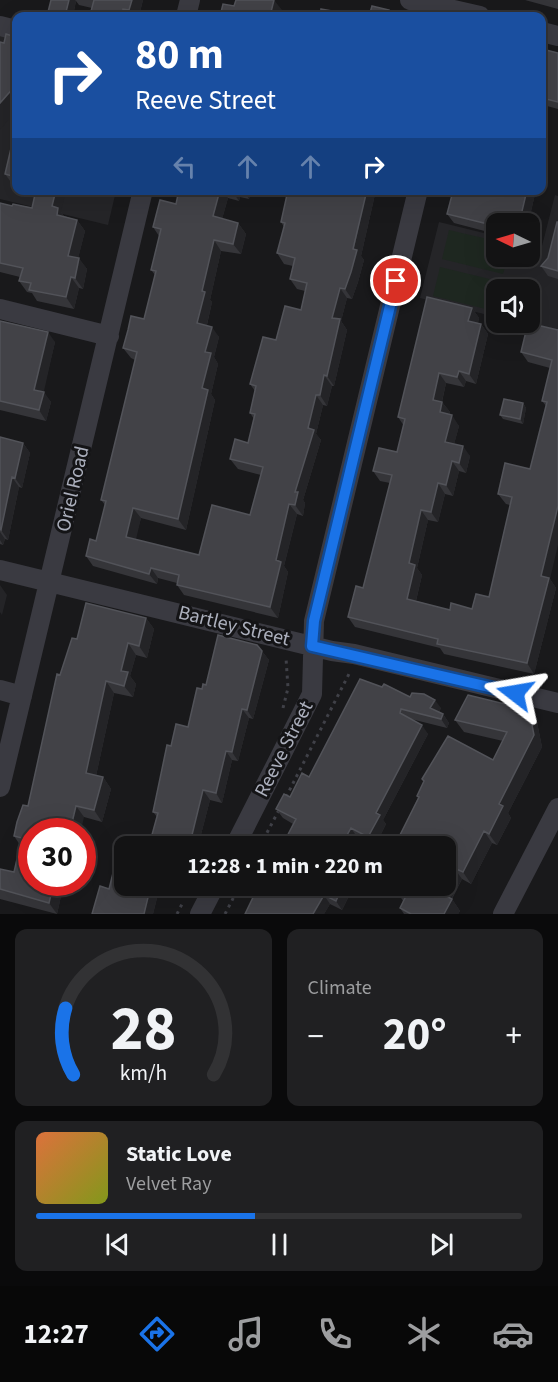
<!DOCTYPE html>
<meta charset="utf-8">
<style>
:root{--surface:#131314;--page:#202022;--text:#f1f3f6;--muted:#9d9ea0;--line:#323234;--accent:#1a73e8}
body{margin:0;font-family:"Source Sans 3",sans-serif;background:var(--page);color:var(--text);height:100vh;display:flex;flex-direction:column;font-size:22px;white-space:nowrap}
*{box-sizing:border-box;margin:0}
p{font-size:20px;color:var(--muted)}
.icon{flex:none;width:33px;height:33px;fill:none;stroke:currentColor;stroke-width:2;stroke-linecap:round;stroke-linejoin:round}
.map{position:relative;height:914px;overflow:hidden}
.details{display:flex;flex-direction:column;gap:15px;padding:15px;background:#0a0a0b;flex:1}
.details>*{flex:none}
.guide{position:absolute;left:12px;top:12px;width:534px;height:183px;border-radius:12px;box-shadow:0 6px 24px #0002,0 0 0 2px var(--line);background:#1a4fa0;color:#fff;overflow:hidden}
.needle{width:39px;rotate:275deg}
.buttons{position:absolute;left:486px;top:213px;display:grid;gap:12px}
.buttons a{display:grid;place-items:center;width:54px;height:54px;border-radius:12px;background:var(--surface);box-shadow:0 6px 24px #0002,0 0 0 2px var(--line);font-size:30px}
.speed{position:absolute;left:18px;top:818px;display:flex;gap:12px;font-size:30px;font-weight:700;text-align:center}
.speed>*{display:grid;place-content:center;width:78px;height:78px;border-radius:50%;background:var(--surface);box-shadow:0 6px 24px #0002,0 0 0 2px var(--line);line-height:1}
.speed .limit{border:9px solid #d22;background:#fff;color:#111}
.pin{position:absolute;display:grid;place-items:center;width:51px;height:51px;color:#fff;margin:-26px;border:3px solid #fff;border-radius:50%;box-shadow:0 2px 6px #0007}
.me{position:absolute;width:66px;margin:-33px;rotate:284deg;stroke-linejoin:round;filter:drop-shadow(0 0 4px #0008)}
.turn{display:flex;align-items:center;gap:21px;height:126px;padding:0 24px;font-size:27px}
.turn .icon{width:78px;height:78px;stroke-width:2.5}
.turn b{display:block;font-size:42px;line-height:51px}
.lanes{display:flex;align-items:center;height:57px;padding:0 24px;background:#0003;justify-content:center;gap:30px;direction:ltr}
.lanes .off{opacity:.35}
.big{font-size:45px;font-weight:700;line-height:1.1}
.details .widget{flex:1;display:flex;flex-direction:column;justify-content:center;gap:9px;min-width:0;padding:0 21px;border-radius:12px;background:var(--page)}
.details .dial{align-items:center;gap:0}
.dial svg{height:156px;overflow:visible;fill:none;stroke:var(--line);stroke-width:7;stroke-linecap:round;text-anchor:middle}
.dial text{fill:var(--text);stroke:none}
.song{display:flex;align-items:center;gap:18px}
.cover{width:72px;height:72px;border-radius:9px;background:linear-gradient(135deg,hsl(20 70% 55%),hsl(70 70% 35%))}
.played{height:6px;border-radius:3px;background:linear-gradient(90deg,var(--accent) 45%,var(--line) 45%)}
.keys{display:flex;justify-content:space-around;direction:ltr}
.heat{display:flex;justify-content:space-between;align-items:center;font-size:33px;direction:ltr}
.details .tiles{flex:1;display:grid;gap:15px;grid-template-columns:1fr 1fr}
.widget:last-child{grid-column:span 2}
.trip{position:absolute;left:114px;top:836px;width:342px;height:60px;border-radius:12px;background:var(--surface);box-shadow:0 6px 24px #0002,0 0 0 2px var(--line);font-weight:700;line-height:60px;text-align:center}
.tabs{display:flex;height:96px;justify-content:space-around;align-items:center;background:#080808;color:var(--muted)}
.tabs .icon{width:42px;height:42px}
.tabs .selected{color:var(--accent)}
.tabs b{font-size:27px;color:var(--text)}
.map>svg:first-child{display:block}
</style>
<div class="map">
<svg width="558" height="914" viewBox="0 0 558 914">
<rect width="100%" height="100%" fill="#19191b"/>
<path fill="#252528" d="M0,35L16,39V190L116,191L108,225L0,199Z
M555,195L558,196V332L519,323L530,322V290H496V317L420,298L439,222L496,236V256H530V243L542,246Z"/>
<path fill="#1e2720" d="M449,230L496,241V256L508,257L503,274L442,259Z
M440,267L502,282L500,289L496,290L494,311L433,296Z"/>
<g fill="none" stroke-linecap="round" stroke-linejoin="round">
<path stroke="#404148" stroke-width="3" stroke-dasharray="3 4.5" stroke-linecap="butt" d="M283,708L288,688L286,658
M286,797L350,672
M212,846L218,834
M260,846L280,808
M177,914L183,902
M225,914L240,885"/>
<path stroke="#3a3a41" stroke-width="20" d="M410,0L480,16
M186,16L190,0
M0,26L16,30
M542,32L558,36
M0,309L109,336
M0,570L332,651L354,654L558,703
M0,690L22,696
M0,787L143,190
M235,846L312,694L314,621L418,190
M200,914L215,885
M503,914L558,808"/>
</g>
<path fill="#353539" d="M51,0H143L139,16H91L90,15L92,8L79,5L76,1L73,16H47Z
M525,0H558V9Z
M542,49L558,53V109L547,106L542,127Z
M16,127V186L13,185L5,174Z
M179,190H251L249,199L240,197L239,201L228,198L222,219L238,223L246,234L241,254L221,251L210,300L212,302L207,325L219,337L214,357L218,364L211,394L215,400L186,530L141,518L135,539L199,555L250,515L261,475L238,469L230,459L248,443L254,419L250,413L255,391L250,384L276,340L301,310L305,291L297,289L290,279L293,266L284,264L277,253L284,227L281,222L288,190H376L361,256L364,260L358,282L352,299L347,298L341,321L347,330L334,386H332L327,406L323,405L316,434L321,440L303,500L305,503L303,516L297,514L284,566L288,572L278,618L184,595L177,585V583L158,578L157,584L93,566L86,556L96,541L105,505L101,500L135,360L131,358L123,348L144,319L155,275L151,270L159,236L153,227L176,204Z
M458,190H536L528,224H496V234L454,223L447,214Z
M0,203L12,206L61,212L64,216L77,220L85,231L78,258L87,269L83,289L79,288L74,309L37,301L32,293L27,292L19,281L20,277L0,272Z
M558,222V279L548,276L541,266L548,258Z
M472,308L479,318L478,323L481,324L488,334L476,384L466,381L464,387L446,383L442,402L450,412L449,415L459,426L454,444L470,456L466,473L459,471L453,496L445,494L438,522L428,520L417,568L422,575L416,601L450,610L472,609L489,597L510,505L506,504L498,494L530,469L546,406L542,401L550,368L528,362L521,352L558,330L550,579L556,588L534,674L444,654L440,648L355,627L348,617L363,588L390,483L380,481L373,471L397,452L404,426L398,417Z
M0,321L55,342L43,392L51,402L46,421L0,410Z
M523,403L526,408L523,424L503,419L500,415Z
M0,437L23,443L30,453L22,488L19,487L8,540L5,539L3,545L0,544Z
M146,618L154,629L147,658L136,655L130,676L136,684L133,697L114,693L96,776L103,777L111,789L102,822L84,817L32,831V882L62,892L57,914L0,899V869L14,872L20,845L14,836L28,806L60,675L77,639Z
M218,635L257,645L269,660L253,719L249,718L238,761L232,760L222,803L210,800L198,846H187L178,844V846H124V885H168L166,892L159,890L153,914H92L100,886L109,889L122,837L150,842L157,817L153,812L167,745L171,746L176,724L188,727L197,688L202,689L203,684L206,685Z
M410,697L441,708L439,712L443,714L449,723L447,728L411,719L428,734L383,820L386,824L375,846L357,837L352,846H282L293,824L283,818L276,809L309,777Z
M455,720L537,722L542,747L508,813L511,818L497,845L492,843L471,884L462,879L452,899L460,911L458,914H404L400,908L403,901L397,891L446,846H403L398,839L418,798L417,796L424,782L422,779L493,760L503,741L464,732Z
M343,885L350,894L342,910L330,904L324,914H245Z"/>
<path fill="#242427" d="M69,0H75L76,1L73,16H65Z
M132,0H143L139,16H134L129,10Z
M274,0L282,10L280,16H270Z
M123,9L129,16H122Z
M389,10L393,16H387Z
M16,85V111L0,130V103Z
M542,99L547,106L542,127Z
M56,190H66L61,212L66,219L57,215L52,206Z
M220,190H222L228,198L220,226L213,216Z
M235,190L240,197L239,201L232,191Z
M243,190H251L249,199Z
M367,190H376L361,256L364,260L358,282L352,299L345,289Z
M527,190H536L528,224H519Z
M77,220L85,231L76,267L68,256Z
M238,223L246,234L241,254L233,244Z
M214,240L221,251L210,300L212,302L205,333L197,323L202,291Z
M79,258L87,269L83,289L75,278Z
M71,277L79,288L74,309L66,297Z
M340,288L347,298L341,321L347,330L334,386L327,376L332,318Z
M472,308L479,318L476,331L468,321Z
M481,324L488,334L476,384L469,374Z
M212,327L219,337L214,357L218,364L211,394L215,400L186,530L178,519L202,388L205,352Z
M48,332L55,342L42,400L34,390Z
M459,371L466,381L464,387L457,377Z
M439,373L446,383L440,410L433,400Z
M324,375L332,386L327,406L320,395Z
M44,392L51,402L46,421L39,410Z
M316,395L323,405L316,434L321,440L303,500L305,503L303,516L295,505V492L308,428Z
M442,402L450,412L447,422L440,412Z
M523,403L526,408L523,424L520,419Z
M452,415L459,426L452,452L445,442Z
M23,443L30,453L22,488L15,478Z
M463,446L470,456L466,473L459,463Z
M452,461L459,471L453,496L446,485Z
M12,477L19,487L8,540L1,530Z
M438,483L445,494L438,522L431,512Z
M289,504L297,514L284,566L288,572L278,618L270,607L276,560Z
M558,506V545L550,579L556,588L534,674L527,663L541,576Z
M133,508L141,518L134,548L126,537Z
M421,510L428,520L417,568L422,575L414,609L407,599L409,563Z
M0,532L5,539L3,545L0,540Z
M151,568L158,578L157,584L149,574Z
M0,585L7,595L2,615L0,612Z
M146,618L154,629L147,658L139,646Z
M128,643L136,655L130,676L136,684L133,697L124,686L121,671Z
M262,651L269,660L253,719L247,710Z
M106,681L114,693L94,785L86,773Z
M435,700L441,708L437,717L430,708Z
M242,709L249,718L238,761L232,752Z
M529,710L537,722L542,747L508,813L511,818L497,845L489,834Z
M443,714L449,723L447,728L441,719Z
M422,725L428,734L383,820L386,824L375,846L368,837L376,813Z
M226,751L232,760L222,803L216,793Z
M103,777L111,789L102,822L94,810Z
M203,790L210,800L198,846H196L191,839Z
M76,806L84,817L81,831H70Z
M351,828L357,837L352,846H341Z
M484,831L492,843L471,884L463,872Z
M172,835L178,844V846H169Z
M454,868L462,879L448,905L440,893L444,885H446V883Z
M54,882H55L62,892L57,914L49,903Z
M151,885H155L159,890L153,914H144Z
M161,885H168L166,892Z
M343,885L350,894L342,910L336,901Z
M324,895L330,904L324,914H313Z
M452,899L460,911L458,914H444Z"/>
<path fill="#424247" stroke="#525359" stroke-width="1.5" d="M51,0H69L65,16H47Z
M94,0H132L129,10L123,9L122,16H95L90,15Z
M236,0H274L270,16H220L223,4L234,6Z
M372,6L389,10L387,16H369Z
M321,9L360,16H320Z
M6,34L16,37V85L0,103V42L4,43Z
M542,49L558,53V102L542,98Z
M16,127V177L5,174Z
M36,190H56L52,206L58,208L57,215L77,220L68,256L79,258L75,278L71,277L66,297L29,290L31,283L19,281L23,268L0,263V203L12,206L13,204L32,208Z
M179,190H220L213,216L238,223L233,244L214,240L202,291L205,292L197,323L212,327L205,352L211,353L202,388L208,390L178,519L133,508L126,537L199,555L212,505L250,515L263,467L230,459L235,439L248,443L255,414L250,413L256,386L250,384L263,337L276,340L285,306L301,310L307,283L290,279L295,258L277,253L285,223L281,222L288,190H367L353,249L357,250L351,272L345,289L340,288L332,318L340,319L327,376L324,375L320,395H316L308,428L314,430L295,492H298L295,505L289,504L276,560L281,562L270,607L177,585L179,575L151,568L149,574L86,556L90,539L96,541L106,501L101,500L137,352L123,348L128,330L131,316L144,319L156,271L151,270L161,229L153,227L160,200L176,204Z
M458,190H527L519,224H496V226L447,214L453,191L458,192Z
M557,222H558V271L541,266L548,258Z
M427,297L472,308L468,321L481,324L469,374L459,371L457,377L439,373L433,400L442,402L440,412L452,415L445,442L463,446L459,463L452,461L446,485L438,483L431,512L421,510L409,563L415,565L407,599L450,610L451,603L472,609L476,594L489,597L512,497L498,494L505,463L530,469L547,402L542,401L552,360L521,352L528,323L558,330V329V506L541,576L549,578L527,663L437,644L438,639L348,617L356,586L363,588L392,475L373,471L379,448L397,452L405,419L398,417Z
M0,321L48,332L34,390L44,392L39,410L0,401Z
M504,399L523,403L520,419L500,415Z
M0,437L23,443L15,478L12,477L1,530L0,529Z
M86,603L146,618L139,646L128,643L121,671L128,672L124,686L106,681L86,773L103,777L94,810L76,806L70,831H32V882H54L49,903L0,889V869L14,872L22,838L14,836L17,822L23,805L28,806L57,674L60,675L72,638L77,639Z
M218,635L257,645L262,651L247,710L242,709L232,752L226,751L216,793L203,790L191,839L172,835L169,846H124V885H151L144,914H92L100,886L109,889L122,837L150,842L158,813L153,812L167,745L171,746L176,724L188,727L197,688L202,689L203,684L206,685Z
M360,679L382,687L384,684L410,697L412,693L424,694L435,700L430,708L443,714L441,719L401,709L400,713L422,725L376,813L380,815L368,837L351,828L341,846H282L296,819L276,809L284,794L290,797L302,773L309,777Z
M468,695L529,710L534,735L499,804L503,806L489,834L484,831L463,872L454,868L446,883V846H412L398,839L419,797L417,796L424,781L422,779L448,736L493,760L507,732L455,720Z
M259,885H343L336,901L324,895L313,914H245Z
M400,885H444L440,893L452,899L444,914H411L400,908L406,896L397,891Z"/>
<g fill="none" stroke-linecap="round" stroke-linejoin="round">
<defs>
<path id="route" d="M396,281L314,621L312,646L515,693"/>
</defs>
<use href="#route" stroke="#114b97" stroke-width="15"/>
<use href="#route" stroke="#1a73e8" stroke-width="10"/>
</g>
<g text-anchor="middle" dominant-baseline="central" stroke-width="6" stroke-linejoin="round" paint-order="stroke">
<g font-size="20" fill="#abafbc" stroke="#141416">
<text transform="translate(73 489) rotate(-77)">Oriel Road</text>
<text transform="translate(234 626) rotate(14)">Bartley Street</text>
<text transform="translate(284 749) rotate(-63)">Reeve Street</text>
</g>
</g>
</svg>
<div class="buttons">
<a><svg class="needle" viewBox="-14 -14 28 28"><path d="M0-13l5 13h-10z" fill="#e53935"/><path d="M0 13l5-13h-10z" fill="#9d9ea0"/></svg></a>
<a><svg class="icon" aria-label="sound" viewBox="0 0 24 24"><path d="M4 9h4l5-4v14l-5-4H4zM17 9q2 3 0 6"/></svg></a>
</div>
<div class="speed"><div class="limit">30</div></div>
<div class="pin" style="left:396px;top:281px;background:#d93025"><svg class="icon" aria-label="arrive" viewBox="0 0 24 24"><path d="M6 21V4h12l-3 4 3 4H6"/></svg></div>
<svg class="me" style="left:515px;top:693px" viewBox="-20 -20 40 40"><path d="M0-17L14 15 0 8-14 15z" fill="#1a73e8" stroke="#fff" stroke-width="4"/></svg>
<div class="trip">12:28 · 1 min · 220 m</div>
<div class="guide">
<div class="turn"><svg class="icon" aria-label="right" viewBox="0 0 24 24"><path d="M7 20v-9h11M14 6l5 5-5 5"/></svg><div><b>80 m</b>Reeve Street</div></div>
<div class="lanes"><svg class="icon off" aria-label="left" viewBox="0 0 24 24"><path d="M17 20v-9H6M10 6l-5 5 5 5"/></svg><svg class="icon off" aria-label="ahead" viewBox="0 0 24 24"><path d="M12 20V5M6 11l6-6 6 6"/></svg><svg class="icon off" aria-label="ahead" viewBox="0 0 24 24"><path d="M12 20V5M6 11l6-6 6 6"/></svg><svg class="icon" aria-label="right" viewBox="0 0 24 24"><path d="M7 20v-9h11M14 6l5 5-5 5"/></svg></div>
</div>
</div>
<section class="details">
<div class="tiles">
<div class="widget dial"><svg viewBox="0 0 100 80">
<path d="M14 69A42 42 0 1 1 86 69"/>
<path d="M14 69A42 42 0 0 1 10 35" stroke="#1a73e8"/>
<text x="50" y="56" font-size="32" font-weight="700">28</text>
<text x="50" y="72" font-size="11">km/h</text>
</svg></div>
<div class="widget"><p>Climate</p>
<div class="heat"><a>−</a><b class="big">20°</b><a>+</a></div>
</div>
<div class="widget">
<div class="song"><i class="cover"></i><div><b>Static Love</b><p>Velvet Ray</p></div></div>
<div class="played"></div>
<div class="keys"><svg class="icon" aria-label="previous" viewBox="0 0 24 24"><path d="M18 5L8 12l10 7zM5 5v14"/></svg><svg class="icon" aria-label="pause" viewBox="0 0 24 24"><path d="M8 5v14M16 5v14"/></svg><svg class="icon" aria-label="next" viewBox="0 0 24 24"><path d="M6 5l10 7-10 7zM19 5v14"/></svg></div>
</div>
</div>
</section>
<nav class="tabs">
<b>12:27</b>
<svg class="icon selected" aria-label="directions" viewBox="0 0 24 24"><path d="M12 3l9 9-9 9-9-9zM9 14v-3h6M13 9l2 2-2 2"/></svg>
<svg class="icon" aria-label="music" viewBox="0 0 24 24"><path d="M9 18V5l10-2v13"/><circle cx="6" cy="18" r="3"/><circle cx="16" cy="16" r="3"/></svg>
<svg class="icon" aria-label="phone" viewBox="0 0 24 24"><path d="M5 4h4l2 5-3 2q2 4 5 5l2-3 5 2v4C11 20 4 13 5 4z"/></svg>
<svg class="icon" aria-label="climate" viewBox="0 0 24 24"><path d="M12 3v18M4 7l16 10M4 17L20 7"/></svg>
<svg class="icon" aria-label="car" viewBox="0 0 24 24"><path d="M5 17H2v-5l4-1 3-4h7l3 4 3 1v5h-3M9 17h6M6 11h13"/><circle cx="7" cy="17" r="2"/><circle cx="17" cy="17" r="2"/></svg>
</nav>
